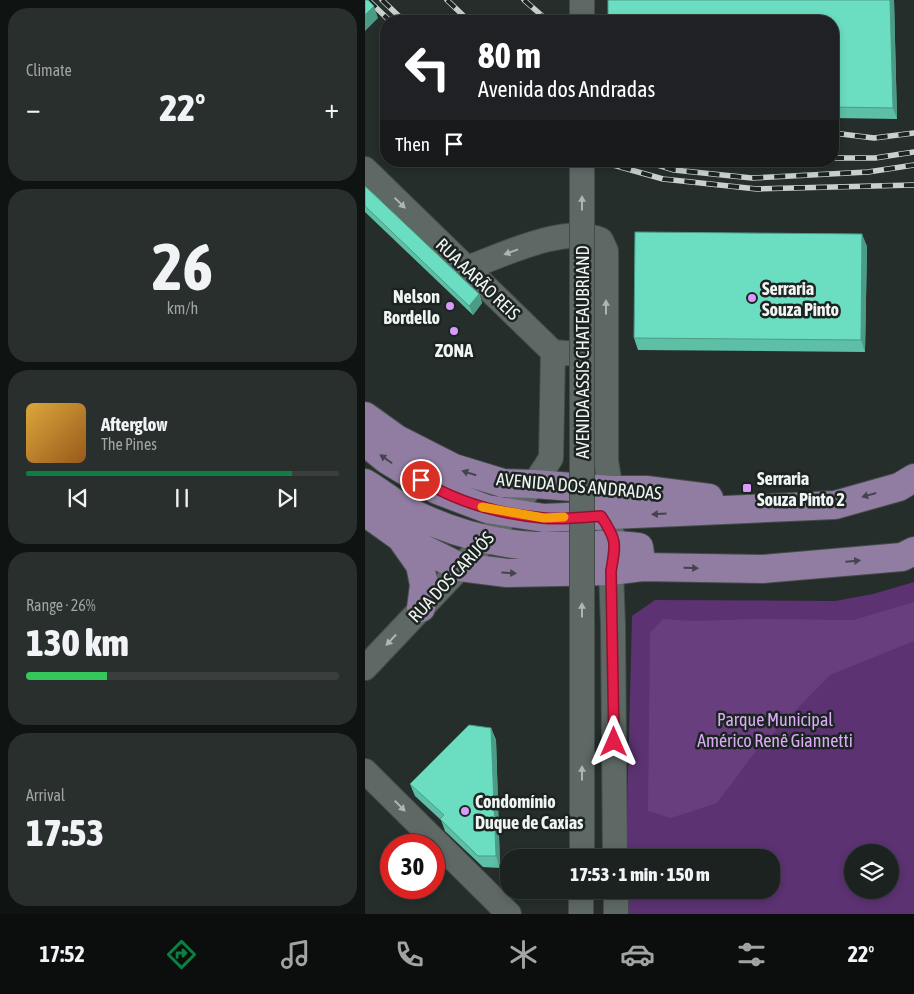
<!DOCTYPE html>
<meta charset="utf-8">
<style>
:root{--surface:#1c2220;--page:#292f2d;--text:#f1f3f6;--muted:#a0a4a5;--line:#3a3f3e;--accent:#0b8043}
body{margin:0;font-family:"Asap Condensed",sans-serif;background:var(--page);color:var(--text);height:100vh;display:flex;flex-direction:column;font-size:19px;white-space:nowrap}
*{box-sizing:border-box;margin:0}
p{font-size:16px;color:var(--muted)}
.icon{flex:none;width:28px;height:28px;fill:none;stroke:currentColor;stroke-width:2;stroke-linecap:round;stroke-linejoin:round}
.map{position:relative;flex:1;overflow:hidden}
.details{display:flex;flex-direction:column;gap:8px;padding:8px;background:#0f1312;width:365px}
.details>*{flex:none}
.guide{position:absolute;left:15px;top:15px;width:459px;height:152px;border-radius:20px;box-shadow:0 2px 8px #0003,0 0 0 1px var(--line);background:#202124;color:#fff;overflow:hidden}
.controls{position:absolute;left:479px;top:844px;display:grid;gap:10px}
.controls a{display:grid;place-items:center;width:55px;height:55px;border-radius:50%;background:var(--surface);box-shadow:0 2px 8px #0003,0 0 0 1px var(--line);font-size:25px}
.speed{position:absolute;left:15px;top:834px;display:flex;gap:10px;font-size:25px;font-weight:700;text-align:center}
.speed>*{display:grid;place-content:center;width:65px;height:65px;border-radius:50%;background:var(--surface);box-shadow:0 2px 8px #0003,0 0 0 1px var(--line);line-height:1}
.speed .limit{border:8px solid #d22;background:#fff;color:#111}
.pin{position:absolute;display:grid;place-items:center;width:42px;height:42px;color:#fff;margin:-21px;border:2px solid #fff;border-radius:50%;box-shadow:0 1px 5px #0007}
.me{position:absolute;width:55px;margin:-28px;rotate:0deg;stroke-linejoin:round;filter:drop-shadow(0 0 4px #0008)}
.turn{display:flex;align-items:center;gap:18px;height:105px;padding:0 15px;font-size:22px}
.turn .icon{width:65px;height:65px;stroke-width:2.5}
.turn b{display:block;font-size:35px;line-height:42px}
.then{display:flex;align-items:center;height:48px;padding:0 15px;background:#0003;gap:10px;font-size:19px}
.big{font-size:38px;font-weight:800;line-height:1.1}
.details .card{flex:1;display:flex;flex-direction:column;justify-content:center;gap:8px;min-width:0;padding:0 18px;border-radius:20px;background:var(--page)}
.details .dial{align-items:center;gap:0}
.dial b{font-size:65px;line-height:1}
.song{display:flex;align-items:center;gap:15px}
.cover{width:60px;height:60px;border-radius:8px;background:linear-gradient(135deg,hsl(40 70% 55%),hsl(30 70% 35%))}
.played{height:5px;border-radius:2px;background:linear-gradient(90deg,var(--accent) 85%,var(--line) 85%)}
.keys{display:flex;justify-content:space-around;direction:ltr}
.heat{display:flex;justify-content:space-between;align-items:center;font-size:28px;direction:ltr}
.charge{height:8px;border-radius:4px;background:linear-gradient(90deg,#34c759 26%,var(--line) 0)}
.trip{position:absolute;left:135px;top:849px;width:280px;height:50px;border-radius:20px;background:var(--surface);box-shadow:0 2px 8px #0003,0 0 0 1px var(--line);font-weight:800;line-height:50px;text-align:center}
.tabs{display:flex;height:80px;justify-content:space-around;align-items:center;background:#0b0e0d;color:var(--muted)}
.tabs .icon{width:35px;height:35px}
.tabs .active{color:var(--accent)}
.tabs b{font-size:22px;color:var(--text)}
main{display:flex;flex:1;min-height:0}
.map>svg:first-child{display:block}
</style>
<main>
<section class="details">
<div class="card"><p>Climate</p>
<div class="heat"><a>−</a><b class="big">22°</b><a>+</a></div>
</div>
<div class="card dial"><b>26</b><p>km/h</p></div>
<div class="card">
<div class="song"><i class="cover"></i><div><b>Afterglow</b><p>The Pines</p></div></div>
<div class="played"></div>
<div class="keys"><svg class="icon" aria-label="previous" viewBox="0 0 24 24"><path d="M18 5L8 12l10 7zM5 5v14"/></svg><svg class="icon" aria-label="pause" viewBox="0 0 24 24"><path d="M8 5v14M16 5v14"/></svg><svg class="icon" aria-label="next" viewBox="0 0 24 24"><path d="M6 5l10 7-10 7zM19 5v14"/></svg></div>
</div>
<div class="card"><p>Range · 26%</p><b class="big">130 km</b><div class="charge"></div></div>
<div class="card"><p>Arrival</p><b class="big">17:53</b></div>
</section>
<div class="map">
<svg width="549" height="914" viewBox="0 0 549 914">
<rect width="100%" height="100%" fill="#252e2b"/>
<path fill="#5c3272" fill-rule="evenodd" d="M549,582V914H260V890H406V858L261,857L267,616L290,600L470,601L508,594ZM488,852H525V890H488Z"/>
<path fill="#693e7f" d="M549,602V641L465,675L391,751L352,803L306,818L283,811L285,633L298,619L329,621L390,619L489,620Z"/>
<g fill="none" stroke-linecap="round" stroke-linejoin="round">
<defs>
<path id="minor" d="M217,0V21
M0,169L188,352L238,356
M102,268C138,255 200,224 236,240L241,251V461L246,490
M236,516L245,529L251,544L246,571L248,625L250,858
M0,668L122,539L169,484L186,458L188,352
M0,771L144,914
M217,858V839
M251,890V914
M216,914V890"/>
<path id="major" d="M0,416L32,439L89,468L138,483L169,484L246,490H281L344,498
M0,442L22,460L72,490L122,509L179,518L470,505L534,487L549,478
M0,483C15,492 30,504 45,512C83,531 128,544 171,546C205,547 240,542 274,547L277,567
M0,512L35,537L95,567L142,573L246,571L277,567L397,569L537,557L549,551
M36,538L55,565L59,585L56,608"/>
</defs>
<use href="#minor" stroke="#444c4a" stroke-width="26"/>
<use href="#major" stroke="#444c4a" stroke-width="30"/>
<use href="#minor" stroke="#5e6865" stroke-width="24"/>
<use href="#major" stroke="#907da1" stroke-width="28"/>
<defs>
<path id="rail" d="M3,0L25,21
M17,0L39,21
M82,0L104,21
M159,0L183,21
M468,133L509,138L549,133
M468,158H510L549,152
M234,161L298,179L392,189L549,185
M279,161L309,170L387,178L503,172L549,165"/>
</defs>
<use href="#rail" stroke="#cad0ce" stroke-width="5.5"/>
<use href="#rail" stroke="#1c2421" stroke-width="4" stroke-dasharray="11" stroke-linecap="butt"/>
<defs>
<path id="minor-bridge" d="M217,161V839"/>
</defs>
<use href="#minor-bridge" stroke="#444c4a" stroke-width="26" stroke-linecap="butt"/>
<use href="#minor-bridge" stroke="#5e6865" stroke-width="24"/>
</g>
<path fill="#5cbfa6" d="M243,0H529L532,119L468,118V21Z
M0,186L114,294L117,303L108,315L0,212Z
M502,246L500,352L273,350L269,338Z
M126,728L131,740L135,868L118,867L80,831L76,820L50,796L45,784Z"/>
<path fill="#4b9b87" d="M525,0H529L532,119L528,108Z
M9,6L13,18L0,31V15Z
M497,234L502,246L500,352L496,340Z
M114,294L117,303L108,315L104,306Z
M126,728L131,740L135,868L131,856Z"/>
<path fill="#6bdec1" stroke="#4b9b87" d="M0,0H3L9,6L0,15Z
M243,0H525L528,108L468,107V21H243Z
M0,186L114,294L104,306L0,206Z
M270,232L497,234L496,340L269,338Z
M104,725L126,728L131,856H113L75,819L79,815L45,784Z"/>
<defs><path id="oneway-solid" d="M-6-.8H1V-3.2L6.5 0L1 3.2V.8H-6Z" transform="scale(1.25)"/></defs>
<g fill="#aeb6b3">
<use href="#oneway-solid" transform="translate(35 203) rotate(44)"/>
<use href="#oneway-solid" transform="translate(217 203) rotate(-90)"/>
<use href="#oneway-solid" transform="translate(146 252) rotate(160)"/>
<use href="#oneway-solid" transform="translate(241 307) rotate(-90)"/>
<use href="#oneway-solid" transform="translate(217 610) rotate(-90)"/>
<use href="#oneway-solid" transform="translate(26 640) rotate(133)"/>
<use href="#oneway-solid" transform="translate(217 773) rotate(-90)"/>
<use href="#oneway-solid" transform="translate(35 806) rotate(45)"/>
</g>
<g fill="#45434e">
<use href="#oneway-solid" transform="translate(21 459) rotate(-145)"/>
<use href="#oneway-solid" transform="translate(104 473) rotate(-162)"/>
<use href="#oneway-solid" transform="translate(504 495) rotate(164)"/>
<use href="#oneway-solid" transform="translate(294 514) rotate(177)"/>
<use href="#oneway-solid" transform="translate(488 561) rotate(-5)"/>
<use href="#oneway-solid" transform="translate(326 568) rotate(1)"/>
<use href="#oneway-solid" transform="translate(144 573) rotate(3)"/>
</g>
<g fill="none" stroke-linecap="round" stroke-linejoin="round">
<defs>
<path id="route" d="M56,480C92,502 135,514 178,518C196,520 217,517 236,516C252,540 251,543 246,571L249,742"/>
</defs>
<use href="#route" stroke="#92132f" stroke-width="12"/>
<use href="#route" stroke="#e11d48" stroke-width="9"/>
<path stroke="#f59e0b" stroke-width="9" d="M117,507L179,518L199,517"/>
</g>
<g fill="#d79bf9" stroke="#1c2421" stroke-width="2">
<circle cx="387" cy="298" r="5"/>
<circle cx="85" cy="306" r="5"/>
<circle cx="89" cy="331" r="5"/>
<rect x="377" y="483" width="10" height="10" rx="2.5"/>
<circle cx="100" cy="811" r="5"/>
</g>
<g text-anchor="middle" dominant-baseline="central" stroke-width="5" stroke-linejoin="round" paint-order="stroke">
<g font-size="18" fill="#f0f5f3" stroke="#1c2421">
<text transform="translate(113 279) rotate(44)">RUA AARÃO REIS</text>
<text transform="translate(217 352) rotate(-90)">AVENIDA ASSIS CHATEAUBRIAND</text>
<text transform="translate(214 486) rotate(5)">AVENIDA DOS ANDRADAS</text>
<text transform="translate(86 577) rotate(-47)">RUA DOS CARIJÓS</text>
</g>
<g font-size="18" font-weight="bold" fill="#f0f5f3" stroke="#1c2421" text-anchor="start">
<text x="397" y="288">Serraria<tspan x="397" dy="21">Souza Pinto</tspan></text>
<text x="75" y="296" text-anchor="end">Nelson<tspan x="75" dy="21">Bordello</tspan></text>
<text x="89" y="350" text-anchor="middle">ZONA</text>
<text x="392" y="478">Serraria<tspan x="392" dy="21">Souza Pinto 2</tspan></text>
<text x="110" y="801">Condomínio<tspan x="110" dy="21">Duque de Caxias</tspan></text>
</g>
<g font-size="18" fill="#dbabf6" stroke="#1c2421">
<text x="410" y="719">Parque Municipal<tspan x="410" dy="21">Américo Renê Giannetti</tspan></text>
</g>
</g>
</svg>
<div class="controls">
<a><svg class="icon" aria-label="layers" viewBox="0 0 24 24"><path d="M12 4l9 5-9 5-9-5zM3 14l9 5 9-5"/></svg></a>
</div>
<div class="speed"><div class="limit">30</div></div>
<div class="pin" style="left:56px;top:480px;background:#d93025"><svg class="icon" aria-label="arrive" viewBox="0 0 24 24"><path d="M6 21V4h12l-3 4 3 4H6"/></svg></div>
<svg class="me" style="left:249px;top:742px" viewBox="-20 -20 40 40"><path d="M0-17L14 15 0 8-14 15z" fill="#e11d48" stroke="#fff" stroke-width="4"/></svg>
<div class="trip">17:53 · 1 min · 150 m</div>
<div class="guide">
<div class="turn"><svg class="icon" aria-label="left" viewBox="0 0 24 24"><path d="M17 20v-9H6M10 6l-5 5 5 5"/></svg><div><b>80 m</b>Avenida dos Andradas</div></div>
<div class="then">Then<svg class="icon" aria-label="arrive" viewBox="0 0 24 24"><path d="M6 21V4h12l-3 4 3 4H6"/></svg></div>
</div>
</div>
</main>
<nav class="tabs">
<b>17:52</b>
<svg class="icon active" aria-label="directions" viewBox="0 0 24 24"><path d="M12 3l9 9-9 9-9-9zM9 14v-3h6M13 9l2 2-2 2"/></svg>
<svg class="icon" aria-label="music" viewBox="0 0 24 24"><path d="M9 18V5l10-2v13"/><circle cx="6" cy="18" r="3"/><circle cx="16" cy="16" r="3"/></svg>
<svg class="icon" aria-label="phone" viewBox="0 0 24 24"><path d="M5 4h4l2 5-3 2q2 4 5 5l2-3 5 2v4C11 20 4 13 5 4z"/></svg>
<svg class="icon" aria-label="climate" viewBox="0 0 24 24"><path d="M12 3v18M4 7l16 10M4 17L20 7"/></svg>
<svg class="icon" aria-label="car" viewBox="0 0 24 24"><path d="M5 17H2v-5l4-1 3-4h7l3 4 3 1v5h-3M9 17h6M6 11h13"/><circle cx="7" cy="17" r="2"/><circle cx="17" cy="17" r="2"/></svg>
<svg class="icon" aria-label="filters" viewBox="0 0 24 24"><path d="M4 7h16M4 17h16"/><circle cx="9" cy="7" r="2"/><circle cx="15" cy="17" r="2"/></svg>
<b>22°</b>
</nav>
